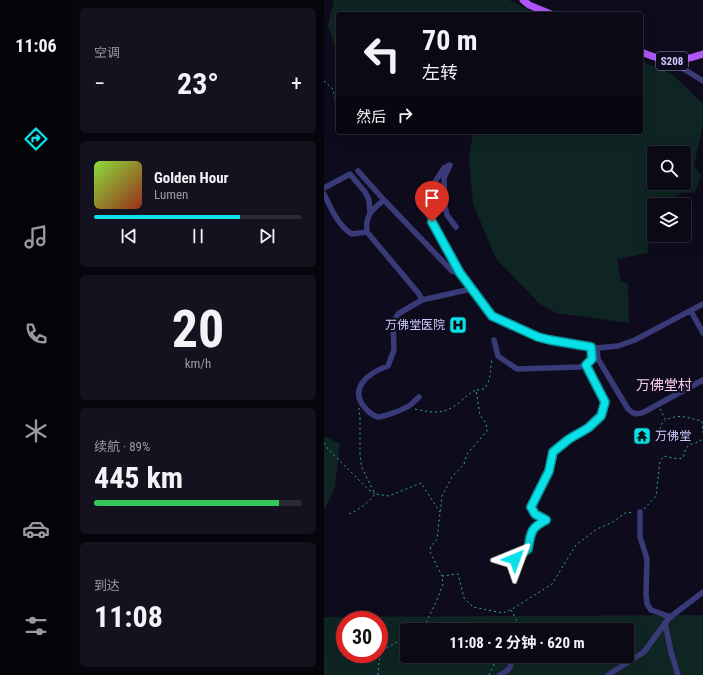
<!DOCTYPE html>
<html lang="zh">
<meta charset="utf-8">
<style>
:root{--surface:#0a0915;--page:#13121e;--text:#f1f3f6;--muted:#999aa0;--line:#2a2a34;--accent:#0ae0e7}
body{margin:0;font-family:"Roboto Condensed","Noto Sans SC",sans-serif;background:var(--page);color:var(--text);height:100vh;display:flex;flex-direction:column;font-size:15px;white-space:nowrap}
*{box-sizing:border-box;margin:0}
p{font-size:13px;color:var(--muted)}
.icon{flex:none;width:22px;height:22px;fill:none;stroke:currentColor;stroke-width:2;stroke-linecap:round;stroke-linejoin:round}
.map{position:relative;flex:1;overflow:hidden}
.details{display:flex;flex-direction:column;gap:8px;padding:8px;background:#06050c;width:252px}
.details>*{flex:none}
.hud{position:absolute;left:12px;top:12px;width:307px;height:122px;border-radius:4px;box-shadow:0 4px 16px #0002,0 0 0 1px var(--line);background:#0a0915;color:var(--text);overflow:hidden}
.fabs{position:absolute;left:323px;top:146px;display:grid;gap:8px}
.fabs a{display:grid;place-items:center;width:44px;height:44px;border-radius:4px;background:var(--surface);box-shadow:0 4px 16px #0002,0 0 0 1px var(--line);font-size:20px}
.speed{position:absolute;left:12px;top:611px;display:flex;gap:8px;font-size:20px;font-weight:700;text-align:center}
.speed>*{display:grid;place-content:center;width:52px;height:52px;border-radius:50%;background:var(--surface);box-shadow:0 4px 16px #0002,0 0 0 1px var(--line);line-height:1}
.speed .limit{border:6px solid #d22;background:#fff;color:#111}
.pin{position:absolute;display:grid;place-items:center;width:34px;height:34px;color:#fff;margin:-41px -17px;border-radius:50% 50% 50% 0;rotate:-45deg;box-shadow:0 0 4px #0007}
.pin .icon{rotate:45deg}
.me{position:absolute;width:44px;margin:-22px;rotate:44deg;stroke-linejoin:round;filter:drop-shadow(0 0 3px #0008)}
.turn{display:flex;align-items:center;gap:14px;height:84px;padding:0 20px;font-size:18px}
.turn .icon{width:52px;height:52px;stroke-width:2.5}
.turn b{display:block;font-size:28px;line-height:34px}
.then{display:flex;align-items:center;height:38px;padding:0 20px;background:#0003;gap:8px;font-size:15px}
.big{font-size:30px;font-weight:700;line-height:1.1}
.details .widget{flex:1;display:flex;flex-direction:column;justify-content:center;gap:6px;min-width:0;padding:0 14px;border-radius:6px;background:var(--page)}
.details .dial{align-items:center;gap:0}
.dial b{font-size:52px;line-height:1}
.song{display:flex;align-items:center;gap:12px}
.cover{width:48px;height:48px;border-radius:6px;background:linear-gradient(135deg,hsl(90 70% 55%),hsl(10 70% 35%))}
.played{height:4px;border-radius:2px;background:linear-gradient(90deg,var(--accent) 70%,var(--line) 70%)}
.keys{display:flex;justify-content:space-around;direction:ltr}
.heat{display:flex;justify-content:space-between;align-items:center;font-size:22px;direction:ltr}
.charge{height:6px;border-radius:3px;background:linear-gradient(90deg,#34c759 89%,var(--line) 0)}
.trip{position:absolute;left:76px;top:623px;width:234px;height:40px;border-radius:4px;background:var(--surface);box-shadow:0 4px 16px #0002,0 0 0 1px var(--line);font-weight:700;line-height:40px;text-align:center}
main{display:flex;flex:1;min-height:0}
.tabs{display:flex;flex-direction:column;width:72px;justify-content:space-around;align-items:center;background:#040408;color:var(--muted)}
.tabs .icon{width:28px;height:28px}
.tabs .active{color:var(--accent)}
.tabs b{font-size:18px;color:var(--text)}
.map>svg:first-child{display:block}
</style>
<main>
<nav class="tabs">
<b>11:06</b>
<svg class="icon active" aria-label="directions" viewBox="0 0 24 24"><path d="M12 3l9 9-9 9-9-9zM9 14v-3h6M13 9l2 2-2 2"/></svg>
<svg class="icon" aria-label="music" viewBox="0 0 24 24"><path d="M9 18V5l10-2v13"/><circle cx="6" cy="18" r="3"/><circle cx="16" cy="16" r="3"/></svg>
<svg class="icon" aria-label="phone" viewBox="0 0 24 24"><path d="M5 4h4l2 5-3 2q2 4 5 5l2-3 5 2v4C11 20 4 13 5 4z"/></svg>
<svg class="icon" aria-label="climate" viewBox="0 0 24 24"><path d="M12 3v18M4 7l16 10M4 17L20 7"/></svg>
<svg class="icon" aria-label="car" viewBox="0 0 24 24"><path d="M5 17H2v-5l4-1 3-4h7l3 4 3 1v5h-3M9 17h6M6 11h13"/><circle cx="7" cy="17" r="2"/><circle cx="17" cy="17" r="2"/></svg>
<svg class="icon" aria-label="filters" viewBox="0 0 24 24"><path d="M4 7h16M4 17h16"/><circle cx="9" cy="7" r="2"/><circle cx="15" cy="17" r="2"/></svg>
</nav>
<section class="details">
<div class="widget"><p>空调</p>
<div class="heat"><a>−</a><b class="big">23°</b><a>+</a></div>
</div>
<div class="widget">
<div class="song"><i class="cover"></i><div><b>Golden Hour</b><p>Lumen</p></div></div>
<div class="played"></div>
<div class="keys"><svg class="icon" aria-label="previous" viewBox="0 0 24 24"><path d="M18 5L8 12l10 7zM5 5v14"/></svg><svg class="icon" aria-label="pause" viewBox="0 0 24 24"><path d="M8 5v14M16 5v14"/></svg><svg class="icon" aria-label="next" viewBox="0 0 24 24"><path d="M6 5l10 7-10 7zM19 5v14"/></svg></div>
</div>
<div class="widget dial"><b>20</b><p>km/h</p></div>
<div class="widget"><p>续航 · 89%</p><b class="big">445 km</b><div class="charge"></div></div>
<div class="widget"><p>到达</p><b class="big">11:08</b></div>
</section>
<div class="map">
<svg width="379" height="675" viewBox="0 0 379 675">
<rect width="100%" height="100%" fill="#0e0c1c"/>
<path fill="#0f2523" fill-rule="evenodd" d="M10,0H185L213,14H14V55L4,26Z
M317,61L348,74L379,104V124L370,166L377,175L371,192L354,194L337,205H330V210L323,215L324,253L293,259L297,281L304,284L305,323L232,313L216,304L172,259L149,204L145,160L149,132H317ZM330,153H360V183H330Z
M0,436L16,444L11,487L0,511Z
M379,615V675H0V617ZM21,620H55V654H21ZM83,630H303V656H83Z"/>
<g fill="none" stroke-linecap="round" stroke-linejoin="round">
<path stroke="#32a899" stroke-width="1" stroke-dasharray="2 3" stroke-linecap="butt" d="M0,81L9,89L12,102L14,105
M153,390L160,389C168,379 166,369 168,358
M91,409C110,413 120,415 136,402C142,397 145,393 152,390L156,415L162,423L163,431L143,454L140,464L128,477L118,496L113,539L107,546L106,552L118,576L119,584L113,600L101,625L92,630
M336,409L342,420C356,413 363,418 378,421L379,433
M334,439L337,425L341,420
M0,443L4,449L45,490L51,494L38,468L36,456V418L35,408
M320,509L332,496L336,461L340,456L354,459L359,458C364,438 367,448 379,439
M25,514C36,509 43,504 51,494L65,496L97,483L116,512
M118,576L134,574L140,598L149,607L179,613L190,608L228,584L252,545L273,529L289,522L301,513L310,512
M187,610L198,630
M54,675L55,661L58,651L83,636
M165,675L170,665V656"/>
<path stroke="#393b79" stroke-width="5.5" d="M347,61L379,81
M34,171L60,200
M0,188L26,174L41,192L45,200L46,213
M0,194C7,208 14,226 28,234L43,232
M132,227L123,215L121,207L120,178L126,165L120,168L105,191L102,211L126,257L136,273
M98,300L95,294L43,232C41,215 48,210 60,200L128,271L136,273L168,316L214,337L226,340L273,348L294,346L311,340L379,304
M367,311L379,333
M170,340L174,356L193,369L256,367C268,362 268,359 267,347
M273,348L274,359L304,409C309,414 313,415 320,412L379,380
M95,397C91,400 88,405 83,407C78,410 59,417 54,417C49,416 46,413 43,410C23,390 43,373 64,366L70,350L69,323L74,314L98,300L147,289
M316,512V537L323,559L322,594L323,604L327,610L347,617
M191,559L204,549C208,533 206,528 222,520L211,514L207,507L225,471L229,452L245,439L264,428L277,416L281,402L262,365
M341,623L347,652L354,675
M176,675C185,670 189,667 186,656
M284,675L320,652L345,618L379,592"/>
<path stroke="#b055f8" stroke-width="7" d="M199,0L205,5L227,14
M317,52C344,63 351,63 379,54"/>
</g>
<g fill="none" stroke-linecap="round" stroke-linejoin="round">
<defs>
<path id="route" d="M108,222L136,273L168,316L214,337L226,340L267,347L268,359L262,365L281,402L277,416L264,428L245,439L229,452L225,471L207,507L211,514L222,520C206,528 207,533 204,549L191,559"/>
</defs>
<use href="#route" stroke="#069296" stroke-width="10"/>
<use href="#route" stroke="#0ae0e7" stroke-width="7"/>
</g>
<defs>
<symbol id="hospital-square" viewBox="-11 -11 22 22"><rect x="-9" y="-9" width="18" height="18" rx="4" fill="#0ae0e7" stroke="#0e0c1c"/><path d="M-5-5h3v3.5h4V-5h3V5h-3V1.5h-4V5h-3Z" fill="#111"/></symbol>
<symbol id="temple-square" viewBox="-11 -11 22 22"><rect x="-9" y="-9" width="18" height="18" rx="4" fill="#0ae0e7" stroke="#0e0c1c"/><path d="M0-6L5-2H3V0L6.5 2.5H4V6H1.5V3h-3V6H-4V2.5H-6.5L-3 0V-2H-5Z" fill="#111"/></symbol>
</defs>
<g fill-rule="evenodd">
<use href="#hospital-square" x="124" y="315" width="20" height="20"/>
<use href="#temple-square" x="308" y="426" width="20" height="20"/>
</g>
<g text-anchor="middle" dominant-baseline="central" stroke-width="4" stroke-linejoin="round" paint-order="stroke">
<rect fill="#0e0c1c" stroke="#9290ba" stroke-width="1" x="332" y="52" width="32" height="18" rx="3"/>
<g font-size="11" font-weight="bold" fill="#cbc9fd">
<text x="348" y="61">S208</text>
</g>
<g font-size="12" fill="#cbc9fd" stroke="#0e0c1c" text-anchor="end">
<text x="121" y="325">万佛堂医院</text>
<text x="331" y="436" text-anchor="start">万佛堂</text>
</g>
<g font-size="14" fill="#fdcbee" stroke="#0e0c1c">
<text x="340" y="385">万佛堂村</text>
</g>
</g>
</svg>
<div class="fabs">
<a><svg class="icon" aria-label="search" viewBox="0 0 24 24"><circle cx="10" cy="10" r="6"/><path d="M15 15l6 6"/></svg></a>
<a><svg class="icon" aria-label="layers" viewBox="0 0 24 24"><path d="M12 4l9 5-9 5-9-5zM3 14l9 5 9-5"/></svg></a>
</div>
<div class="speed"><div class="limit">30</div></div>
<div class="pin" style="left:108px;top:222px;background:#d93025"><svg class="icon" aria-label="arrive" viewBox="0 0 24 24"><path d="M6 21V4h12l-3 4 3 4H6"/></svg></div>
<svg class="me" style="left:191px;top:559px" viewBox="-20 -20 40 40"><path d="M0-17L14 15 0 8-14 15z" fill="#0ae0e7" stroke="#fff" stroke-width="4"/></svg>
<div class="trip">11:08 · 2 分钟 · 620 m</div>
<div class="hud">
<div class="turn"><svg class="icon" aria-label="left" viewBox="0 0 24 24"><path d="M17 20v-9H6M10 6l-5 5 5 5"/></svg><div><b>70 m</b>左转</div></div>
<div class="then">然后<svg class="icon" aria-label="right" viewBox="0 0 24 24"><path d="M7 20v-9h11M14 6l5 5-5 5"/></svg></div>
</div>
</div>
</main>
